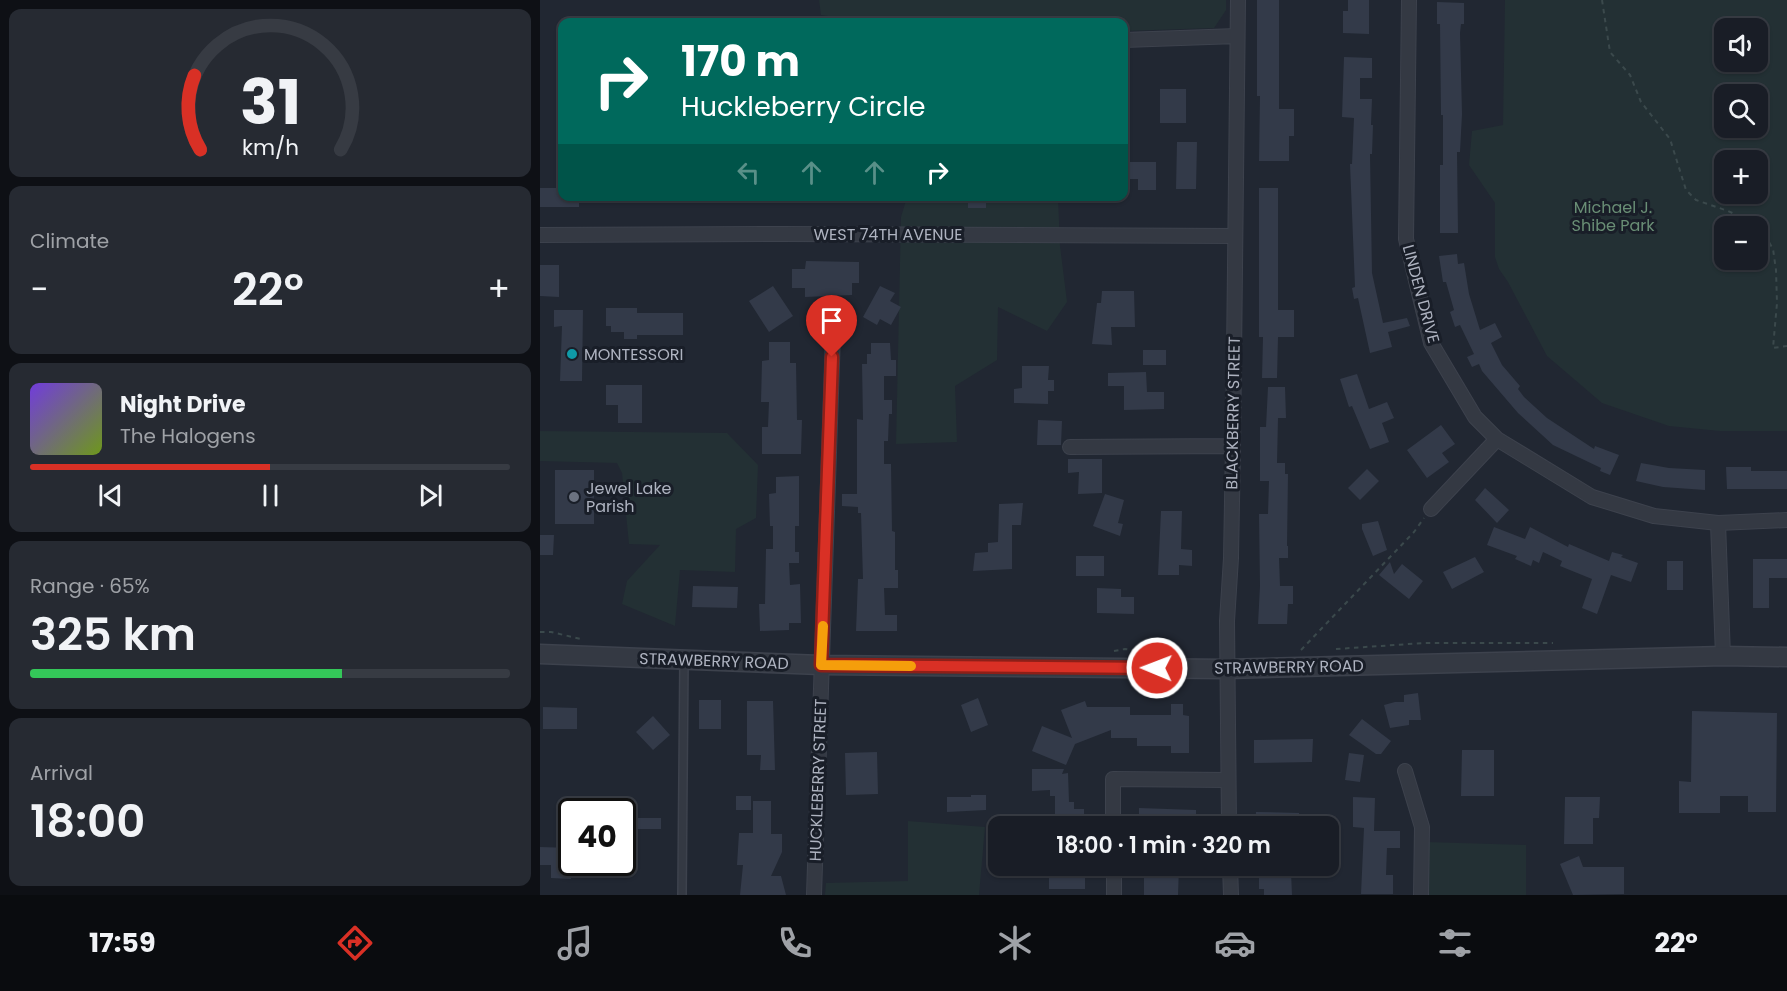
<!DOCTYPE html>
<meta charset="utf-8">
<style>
:root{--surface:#191d26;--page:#262a32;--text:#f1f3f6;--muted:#9fa2a7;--line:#373b43;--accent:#d93025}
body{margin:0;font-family:Poppins,sans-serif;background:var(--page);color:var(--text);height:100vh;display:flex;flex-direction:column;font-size:22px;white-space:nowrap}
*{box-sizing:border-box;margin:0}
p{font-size:20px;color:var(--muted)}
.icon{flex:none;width:33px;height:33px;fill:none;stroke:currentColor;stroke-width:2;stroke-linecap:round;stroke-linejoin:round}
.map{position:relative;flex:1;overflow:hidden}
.details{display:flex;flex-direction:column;gap:9px;padding:9px;background:#0e1015;width:540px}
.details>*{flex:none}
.hud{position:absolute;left:18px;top:18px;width:570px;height:183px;border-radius:12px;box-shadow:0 2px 4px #0004,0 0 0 2px var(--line);background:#00695c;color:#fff;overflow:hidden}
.fabs{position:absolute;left:1174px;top:18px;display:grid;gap:12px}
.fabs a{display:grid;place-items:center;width:54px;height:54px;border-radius:12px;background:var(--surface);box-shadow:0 2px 4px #0004,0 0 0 2px var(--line);font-size:30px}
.speed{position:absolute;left:18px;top:798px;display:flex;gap:12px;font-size:30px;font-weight:700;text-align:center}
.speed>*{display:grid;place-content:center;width:78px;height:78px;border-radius:50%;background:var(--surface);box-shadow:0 2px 4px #0004,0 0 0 2px var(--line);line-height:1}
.speed .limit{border:3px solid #111;border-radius:9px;background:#fff;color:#111}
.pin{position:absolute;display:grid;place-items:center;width:51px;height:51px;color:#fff;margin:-62px -26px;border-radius:50% 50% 50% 0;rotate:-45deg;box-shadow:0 0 6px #0007}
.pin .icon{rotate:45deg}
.me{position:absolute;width:66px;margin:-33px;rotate:271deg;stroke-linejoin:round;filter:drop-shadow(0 0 4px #0008)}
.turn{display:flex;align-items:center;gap:21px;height:126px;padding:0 24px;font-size:27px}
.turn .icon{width:78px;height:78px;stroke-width:2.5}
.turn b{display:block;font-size:42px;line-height:51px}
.lanes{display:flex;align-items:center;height:57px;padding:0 24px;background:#0003;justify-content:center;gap:30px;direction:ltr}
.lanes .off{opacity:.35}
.big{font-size:45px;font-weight:600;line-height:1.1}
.details .widget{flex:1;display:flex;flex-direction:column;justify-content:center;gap:9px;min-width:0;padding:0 21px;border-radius:12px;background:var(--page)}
.details .dial{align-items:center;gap:0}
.dial svg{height:156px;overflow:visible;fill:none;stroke:var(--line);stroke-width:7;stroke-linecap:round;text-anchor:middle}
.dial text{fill:var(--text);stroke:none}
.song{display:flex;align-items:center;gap:18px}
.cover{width:72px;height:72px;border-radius:9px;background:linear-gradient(135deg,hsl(260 70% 55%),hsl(80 70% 35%))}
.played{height:6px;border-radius:3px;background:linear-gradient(90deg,var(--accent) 50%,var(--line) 50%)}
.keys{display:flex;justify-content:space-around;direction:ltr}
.heat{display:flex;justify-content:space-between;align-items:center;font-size:33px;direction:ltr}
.charge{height:9px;border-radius:4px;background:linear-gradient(90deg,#34c759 65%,var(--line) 0)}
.trip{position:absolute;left:448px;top:816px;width:351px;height:60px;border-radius:12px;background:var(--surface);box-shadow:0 2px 4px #0004,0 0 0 2px var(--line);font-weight:600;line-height:60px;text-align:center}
.tab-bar{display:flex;height:96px;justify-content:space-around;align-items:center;background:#0a0c0f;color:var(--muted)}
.tab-bar .icon{width:42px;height:42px}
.tab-bar .current{color:var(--accent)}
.tab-bar b{font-size:27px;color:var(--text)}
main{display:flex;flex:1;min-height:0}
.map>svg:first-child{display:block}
</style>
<main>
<section class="details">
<div class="widget dial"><svg viewBox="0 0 100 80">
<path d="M14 69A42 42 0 1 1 86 69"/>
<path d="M14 69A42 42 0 0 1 11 31" stroke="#d93025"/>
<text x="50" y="56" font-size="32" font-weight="700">31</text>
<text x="50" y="72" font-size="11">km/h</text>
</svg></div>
<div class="widget"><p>Climate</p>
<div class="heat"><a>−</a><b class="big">22°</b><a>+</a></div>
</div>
<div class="widget">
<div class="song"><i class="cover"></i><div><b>Night Drive</b><p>The Halogens</p></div></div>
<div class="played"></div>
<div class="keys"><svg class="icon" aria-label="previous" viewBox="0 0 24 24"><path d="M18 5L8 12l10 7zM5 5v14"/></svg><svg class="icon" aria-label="pause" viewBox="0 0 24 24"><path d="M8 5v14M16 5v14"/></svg><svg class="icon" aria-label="next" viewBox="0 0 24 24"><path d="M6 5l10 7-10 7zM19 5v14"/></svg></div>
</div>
<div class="widget"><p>Range · 65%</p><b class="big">325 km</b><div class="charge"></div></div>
<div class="widget"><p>Arrival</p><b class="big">18:00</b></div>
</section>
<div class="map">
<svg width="1247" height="895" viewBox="0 0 1247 895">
<rect width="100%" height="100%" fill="#212732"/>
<path fill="#233034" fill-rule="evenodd" d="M279,0H686V10L674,28L584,31V22H329L281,15Z
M965,0H1247V431H1180L1129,426L1062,403L1007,356L968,282L959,269L955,257V203L929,165L932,131L963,125ZM1218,28V62H1185V28ZM1218,94V128H1185V94ZM1185,160H1218V194H1185ZM1185,226H1218V260H1185Z
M367,197H518L520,246L527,302L507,331L458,307L457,360L415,386L417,442L356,444L361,217Z
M0,431L187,433L218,465L216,518L196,529L195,572L140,570L135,626L82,604L87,581L120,545L89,544L82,473L77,463L0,461Z
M368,821L445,827L439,895H285L286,883L368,881Z
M886,842L986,845V895H885Z"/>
<path fill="#333a49" d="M717,0H739V109H754V136H749V161H719L720,96H717Z
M808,0H829V34L803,33V11H808Z
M897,2L924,3V24H921L920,33L922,114L920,152H917L918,233H900V165H903V115H901L900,24H897Z
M804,57L832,58V78H820V99H832L831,125H833L832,154H830L832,273L843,323L867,318L870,326L848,332L852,347L830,353L818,298L814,299L812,288L815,287L810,164H812L814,118L802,117Z
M620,89H646V123H620Z
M637,142H657L656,189H636Z
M584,162H616V190H598V179H584Z
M0,188H22V196H39V207H0Z
M719,188H738V310H754V337H738L737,378H722L723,337H719Z
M428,196H446V208H428Z
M917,254L918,264L924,263L929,294L940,330L955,323L962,337L951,343L962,365L980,386L978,389L984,397L1007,418L1054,449L1055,446L1079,455L1070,475L1060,471L1061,468L1013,445L978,413L942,371L939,364L932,367L927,357L934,354L920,325L915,327L910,312L914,310L906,282H903L899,256Z
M266,261L319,262V283H312V295L265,297V288H252V269H265Z
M0,265H19V297L0,296Z
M233,286L253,316L229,332L209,301Z
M340,286L355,293L350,301L361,307L351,325L340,319L337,325L323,317Z
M562,291H594L595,327H571L572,345L552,344L557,303H561Z
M66,308H97V313H143V335H97V339H84V332H71V326H66Z
M14,310H43L42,381H20L22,326L14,327Z
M229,342H250V363H256L257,420H262L261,454H222V427H228L229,402H221L222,361L229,360Z
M331,343H350L351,360H356V376H344V400H352V414H349L348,441H344V464H351L352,531L355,532V570H358V588H344L345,615H357V631H316L318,579H323L321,513H318V507L302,506V494H317V419L323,420L322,364H327V354H331Z
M603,350H626V365H603Z
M482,366H509L508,380H514V391H508V404L474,403V389L482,388Z
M606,372L607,392H624V409L584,410V386H568V373Z
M817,374L829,409L847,402L854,418L842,423L849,442L830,449L812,406L809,407L800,379Z
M66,385H102V423H78V405H66Z
M728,387H745L746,418H738L737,463H745V474H748L747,546H748V558H739L740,586H753V604H748L747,624H718L720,586L719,514H728L729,481H720V427H726Z
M498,420L522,421L521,445H497Z
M901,425L915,444L902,453L909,462L887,478L867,450Z
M528,459H562V493L538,494L539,472L528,473Z
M1101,463L1129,468L1165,470V490L1123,487L1096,481Z
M1186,467H1211V471H1247V489H1187Z
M827,469L839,481L820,500L808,488Z
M15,470H54V524H15Z
M259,476V526H255V552H259V563H249L250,585L260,584L261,623H249V630L220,631L219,604H225L226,549H233V526H230L229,494L236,493V477Z
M945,488L969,510L957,523L935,500Z
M565,494L584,500L578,523L583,524L580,536L553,526Z
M483,503L481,525H472V569L433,571L435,553L448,552V543L458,542L459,504Z
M621,511H642L641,549L652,550V566L639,565V575H618Z
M838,521L847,550L833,556L822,529V524Z
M954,527L985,539L990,527L1028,547L1029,544L1069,561L1072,552L1083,555L1081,557L1098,563L1091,582L1071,575L1057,614L1042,608L1052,579L1020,566L1022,561L1003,552L999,563L993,560L991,566L975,559L977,556L947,545Z
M0,535H14L13,555H0Z
M536,556H564V576H536Z
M935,557L944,572L912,589L903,572Z
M1213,559H1247V578H1229V608H1213Z
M1127,561H1143V590H1127Z
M850,562L854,574L862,564L883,581L869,599L839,575Z
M153,586L198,587L197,608L152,607Z
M557,588L581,589V597H594V614L557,613Z
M878,693L881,720H869V725L850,728L844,705L855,702H864V695Z
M438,698L448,725L431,732L421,705Z
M159,700H181V729H159Z
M207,701H233L235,770H220L221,755H207Z
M545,701L547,707H590V715H631V704H643V715L649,716V753H631V746H597V738H571V730L535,744L526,765L492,751L502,726L532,738L521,710Z
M3,707L37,708V729H3Z
M1152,711L1237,713L1236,812H1208V796H1180V813H1139V781L1151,782Z
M113,716L130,735L113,750L96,732Z
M822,719L851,741L841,754H836L809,735Z
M773,739L772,762L714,763V740Z
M922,750H954V796H921Z
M337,752L338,794L306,795L305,753Z
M809,753L824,755L820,782L805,780Z
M492,769H524L522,774L528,773L529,802H534V809H544V826H515V796H510V790L492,791Z
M431,795H446V810L407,812V797H431Z
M196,796H211V810H196Z
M813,797L835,798L834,831H860V848H847L846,875H853V894H821L824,828L813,827Z
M1025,797H1060L1059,818H1053V844H1024Z
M213,801H231V834H242V852L231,876H241L246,895H200L203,865H197L199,833H213Z
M599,808L656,810V826H599Z
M716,812L759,813V826H715Z
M96,818H121V829H96Z
M0,847L32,848L31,879L11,878V865H0Z
M1039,856L1043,867H1084V894L1033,895L1020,864Z
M604,866H639L638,895H604Z
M719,866H735V872H751L752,895H724V889H719Z
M509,868L545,869V889H509Z"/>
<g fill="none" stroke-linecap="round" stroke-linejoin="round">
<defs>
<path id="service" d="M142,895L144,660"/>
<path id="minor" d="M869,0L866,239L891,343L935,417L957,439L1052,497L1114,516L1178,523L1247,520
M584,40L697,36
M0,235L247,234L695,236
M530,447L693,446
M891,509L957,439
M1178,523L1183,656
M865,771L882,827L881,895
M573,826V779L688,780
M689,826L687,621L691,558L693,446L698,0
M574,866V895
M690,866L691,895
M274,895L293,334"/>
<path id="tertiary" d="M0,654L281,665L686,669L1183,656L1247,657"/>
</defs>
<use href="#service" stroke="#3d424d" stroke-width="10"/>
<use href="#minor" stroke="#3d424d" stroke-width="16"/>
<use href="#tertiary" stroke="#3d424d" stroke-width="21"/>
<path stroke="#3b494c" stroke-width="2" stroke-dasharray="4.5 4.5" stroke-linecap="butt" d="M1062,0L1070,52L1090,75L1101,102L1130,139L1146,190L1156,200L1188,211L1219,225L1233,249L1236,270L1237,303L1233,348L1247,346
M0,632H11L41,639
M796,649L884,643H1013
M761,650L874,532L884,518
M574,651L585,649L604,651"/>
<use href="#service" stroke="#343943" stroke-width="7"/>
<use href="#minor" stroke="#343943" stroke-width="14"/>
<use href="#tertiary" stroke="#343943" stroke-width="18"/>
</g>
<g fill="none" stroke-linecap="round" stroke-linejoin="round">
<defs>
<path id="route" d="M292,357L281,665L617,668"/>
</defs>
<use href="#route" stroke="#8d1f18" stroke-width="15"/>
<use href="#route" stroke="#d93025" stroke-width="10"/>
<path stroke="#f59e0b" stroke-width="10" d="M283,626L281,665L371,666"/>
</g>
<circle fill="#0f9aa8" stroke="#191e28" stroke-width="2" cx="32" cy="354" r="6"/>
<circle fill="#6b7280" stroke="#191e28" stroke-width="2" cx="34" cy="497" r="6"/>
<g text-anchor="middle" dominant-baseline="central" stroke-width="6" stroke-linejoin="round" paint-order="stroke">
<g font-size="16" fill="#698e75" stroke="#191e28">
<text x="1073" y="207">Michael J.<tspan x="1073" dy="18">Shibe Park</tspan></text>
</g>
<g font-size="16" fill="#aeb3c0" stroke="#191e28">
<text x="348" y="234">WEST 74TH AVENUE</text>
<text transform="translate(881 294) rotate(75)">LINDEN DRIVE</text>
<text transform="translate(693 413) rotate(-89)">BLACKBERRY STREET</text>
<text transform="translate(174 661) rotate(2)">STRAWBERRY ROAD</text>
<text transform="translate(749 667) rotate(-1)">STRAWBERRY ROAD</text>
<text transform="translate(278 780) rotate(-88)">HUCKLEBERRY STREET</text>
</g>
<g font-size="16" fill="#aeb3c0" stroke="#191e28" text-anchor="start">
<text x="44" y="354">MONTESSORI</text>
<text x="46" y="488">Jewel Lake<tspan x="46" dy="18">Parish</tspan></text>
</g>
</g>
</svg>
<div class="fabs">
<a><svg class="icon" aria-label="sound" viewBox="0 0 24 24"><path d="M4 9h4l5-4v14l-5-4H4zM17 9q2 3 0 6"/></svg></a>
<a><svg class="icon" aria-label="search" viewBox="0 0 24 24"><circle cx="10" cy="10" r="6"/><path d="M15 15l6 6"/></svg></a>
<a>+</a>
<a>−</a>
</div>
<div class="speed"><div class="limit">40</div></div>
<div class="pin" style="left:292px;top:357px;background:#d93025"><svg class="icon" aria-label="arrive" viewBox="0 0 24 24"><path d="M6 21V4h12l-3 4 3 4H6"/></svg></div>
<svg class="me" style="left:617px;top:668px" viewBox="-20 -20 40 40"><circle r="17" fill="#d93025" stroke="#fff" stroke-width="3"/><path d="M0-11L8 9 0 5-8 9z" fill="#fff"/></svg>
<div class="trip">18:00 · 1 min · 320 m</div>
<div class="hud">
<div class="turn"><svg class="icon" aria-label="right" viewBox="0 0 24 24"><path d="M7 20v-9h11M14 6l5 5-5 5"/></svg><div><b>170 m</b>Huckleberry Circle</div></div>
<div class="lanes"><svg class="icon off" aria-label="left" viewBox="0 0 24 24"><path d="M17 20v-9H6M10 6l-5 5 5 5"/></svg><svg class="icon off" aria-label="ahead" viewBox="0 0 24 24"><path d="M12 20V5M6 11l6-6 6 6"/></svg><svg class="icon off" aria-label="ahead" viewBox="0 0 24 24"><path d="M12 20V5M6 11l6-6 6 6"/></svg><svg class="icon" aria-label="right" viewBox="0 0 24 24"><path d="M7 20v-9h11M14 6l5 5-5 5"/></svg></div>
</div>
</div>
</main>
<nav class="tab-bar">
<b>17:59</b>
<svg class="icon current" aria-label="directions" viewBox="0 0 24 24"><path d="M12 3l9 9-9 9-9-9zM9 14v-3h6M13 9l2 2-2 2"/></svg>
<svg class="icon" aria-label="music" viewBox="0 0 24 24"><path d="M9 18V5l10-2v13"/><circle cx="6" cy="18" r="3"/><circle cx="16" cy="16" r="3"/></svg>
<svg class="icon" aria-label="phone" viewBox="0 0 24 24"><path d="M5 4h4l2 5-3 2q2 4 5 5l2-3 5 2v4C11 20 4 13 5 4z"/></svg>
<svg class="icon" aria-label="climate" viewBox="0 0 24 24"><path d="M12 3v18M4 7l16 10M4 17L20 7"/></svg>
<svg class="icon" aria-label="car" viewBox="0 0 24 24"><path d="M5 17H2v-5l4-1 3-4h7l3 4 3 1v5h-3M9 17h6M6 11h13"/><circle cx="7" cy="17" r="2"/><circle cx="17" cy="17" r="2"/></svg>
<svg class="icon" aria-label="filters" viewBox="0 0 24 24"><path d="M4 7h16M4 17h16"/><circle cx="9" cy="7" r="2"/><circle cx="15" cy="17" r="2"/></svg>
<b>22°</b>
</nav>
